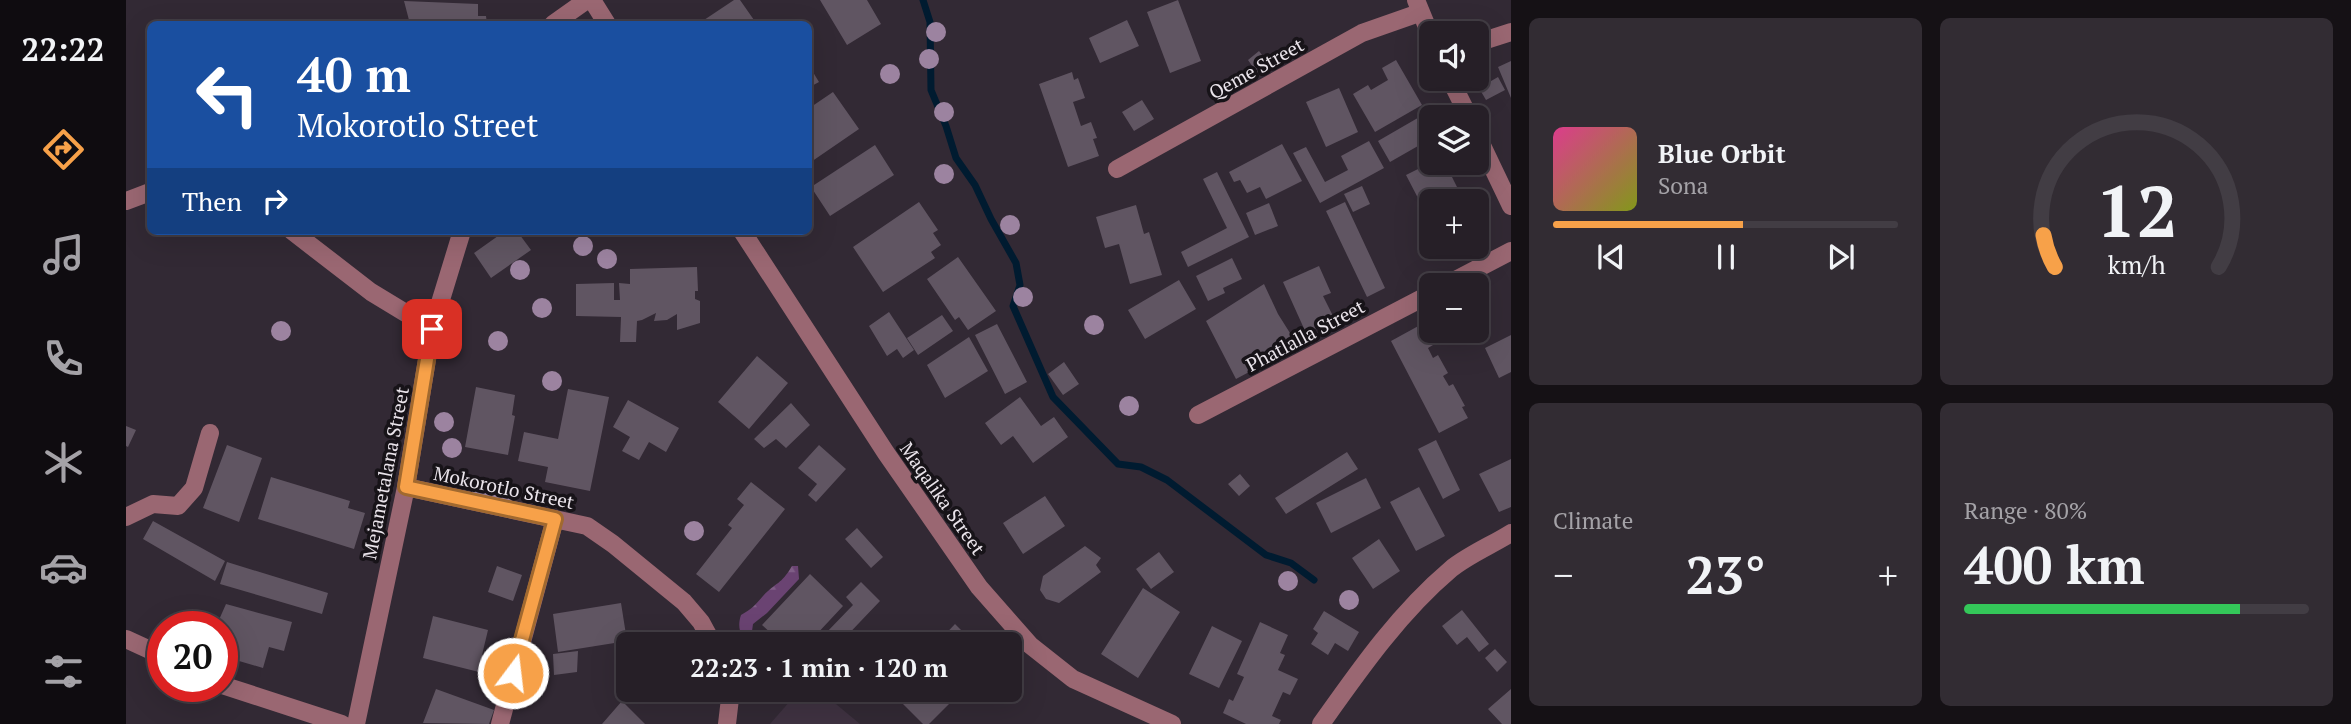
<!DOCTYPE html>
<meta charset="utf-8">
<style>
:root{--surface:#261f27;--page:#322c33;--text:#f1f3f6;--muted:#a4a2a7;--line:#423d44;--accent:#f7a149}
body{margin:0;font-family:"PT Serif",serif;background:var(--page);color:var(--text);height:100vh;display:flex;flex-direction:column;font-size:26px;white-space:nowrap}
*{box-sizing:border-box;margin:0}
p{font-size:23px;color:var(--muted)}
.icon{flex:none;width:38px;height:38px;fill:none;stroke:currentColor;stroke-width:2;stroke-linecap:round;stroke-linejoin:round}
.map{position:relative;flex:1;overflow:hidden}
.sheet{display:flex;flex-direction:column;gap:18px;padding:18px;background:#151115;width:840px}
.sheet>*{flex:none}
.guide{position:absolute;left:21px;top:21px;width:665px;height:214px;border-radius:10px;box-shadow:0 7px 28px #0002,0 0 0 2px var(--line);background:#1a4fa0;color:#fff;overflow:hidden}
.buttons{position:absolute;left:1293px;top:21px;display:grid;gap:14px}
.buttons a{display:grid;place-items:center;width:70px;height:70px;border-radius:10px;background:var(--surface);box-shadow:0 7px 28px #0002,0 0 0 2px var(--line);font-size:35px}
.speed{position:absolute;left:21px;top:611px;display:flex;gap:14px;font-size:35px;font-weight:700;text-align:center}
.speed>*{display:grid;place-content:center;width:91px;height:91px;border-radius:50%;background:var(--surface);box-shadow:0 7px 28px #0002,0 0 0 2px var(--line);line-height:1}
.speed .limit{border:10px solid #d22;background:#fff;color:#111}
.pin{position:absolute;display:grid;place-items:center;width:60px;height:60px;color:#fff;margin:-30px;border-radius:14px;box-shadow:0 4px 10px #0006}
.me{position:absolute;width:77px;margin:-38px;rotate:15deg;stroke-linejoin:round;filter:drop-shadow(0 0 5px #0008)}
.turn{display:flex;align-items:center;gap:24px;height:147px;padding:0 35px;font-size:32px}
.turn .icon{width:91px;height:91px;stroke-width:2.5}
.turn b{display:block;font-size:49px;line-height:60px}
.then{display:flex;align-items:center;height:66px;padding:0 35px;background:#0003;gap:14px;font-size:26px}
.big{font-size:52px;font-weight:700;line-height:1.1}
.sheet .widget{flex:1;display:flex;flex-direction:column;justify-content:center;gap:10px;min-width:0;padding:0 24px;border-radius:10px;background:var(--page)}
.sheet .dial{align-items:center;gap:0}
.dial svg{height:182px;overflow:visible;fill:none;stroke:var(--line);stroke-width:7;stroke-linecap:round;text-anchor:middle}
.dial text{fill:var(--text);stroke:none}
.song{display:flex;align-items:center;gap:21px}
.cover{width:84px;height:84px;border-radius:10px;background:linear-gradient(135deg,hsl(330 70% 55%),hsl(70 70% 35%))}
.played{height:7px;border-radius:4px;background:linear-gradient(90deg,var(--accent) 55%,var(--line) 55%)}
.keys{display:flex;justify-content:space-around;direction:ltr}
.heat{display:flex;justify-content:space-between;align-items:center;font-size:38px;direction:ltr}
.charge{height:10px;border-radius:5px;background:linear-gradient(90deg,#34c759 80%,var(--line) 0)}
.sheet .tiles{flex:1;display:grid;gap:18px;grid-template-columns:repeat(2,1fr)}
.trip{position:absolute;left:490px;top:632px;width:406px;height:70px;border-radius:10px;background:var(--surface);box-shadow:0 7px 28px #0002,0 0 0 2px var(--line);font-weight:700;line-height:70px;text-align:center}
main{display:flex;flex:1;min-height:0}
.tabs{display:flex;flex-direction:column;width:126px;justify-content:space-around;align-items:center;background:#0f0c10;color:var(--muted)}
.tabs .icon{width:49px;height:49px}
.tabs .current{color:var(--accent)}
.tabs b{font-size:32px;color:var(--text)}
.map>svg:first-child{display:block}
</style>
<main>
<nav class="tabs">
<b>22:22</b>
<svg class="icon current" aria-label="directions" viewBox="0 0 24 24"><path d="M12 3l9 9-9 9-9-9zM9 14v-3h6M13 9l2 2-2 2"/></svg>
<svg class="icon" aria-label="music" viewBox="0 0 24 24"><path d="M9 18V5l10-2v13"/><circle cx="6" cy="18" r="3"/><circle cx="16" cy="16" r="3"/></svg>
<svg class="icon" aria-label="phone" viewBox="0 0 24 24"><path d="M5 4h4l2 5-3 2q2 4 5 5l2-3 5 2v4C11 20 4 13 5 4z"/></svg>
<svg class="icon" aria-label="climate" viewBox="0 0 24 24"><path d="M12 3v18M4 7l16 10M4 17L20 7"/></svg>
<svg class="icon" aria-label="car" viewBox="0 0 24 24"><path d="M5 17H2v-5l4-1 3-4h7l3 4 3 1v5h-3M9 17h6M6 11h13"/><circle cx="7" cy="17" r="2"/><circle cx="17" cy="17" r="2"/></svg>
<svg class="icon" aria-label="filters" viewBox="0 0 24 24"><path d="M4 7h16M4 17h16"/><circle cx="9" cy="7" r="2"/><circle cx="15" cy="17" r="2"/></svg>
</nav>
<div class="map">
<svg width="1385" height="724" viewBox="0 0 1385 724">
<defs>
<pattern id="forest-firs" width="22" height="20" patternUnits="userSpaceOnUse" patternTransform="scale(1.75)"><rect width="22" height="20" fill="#6a4372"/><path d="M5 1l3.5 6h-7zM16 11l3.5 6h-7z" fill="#7f5e86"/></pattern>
</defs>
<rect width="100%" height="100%" fill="#322934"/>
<path fill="#3f3241" d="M693,690L734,724H644L665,700Z"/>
<path fill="url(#forest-firs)" d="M666,566H672L673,579L641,613L627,624L626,631L638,644H623C614,636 611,627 615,615C626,609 629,605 637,596C650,582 655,585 666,566Z"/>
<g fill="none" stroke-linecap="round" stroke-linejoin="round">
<path stroke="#001b30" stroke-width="7" d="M797,0L804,22L805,90L820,126L830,158L849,185L865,219L890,263L894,285L887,306L927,397L992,464L1015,467L1041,480L1140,555L1165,563L1188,580"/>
</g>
<path fill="#605562" d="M608,0H614L628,20L621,24H572Z
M694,0H741L755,24L721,45Z
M1052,0L1075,61L1044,73L1021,12Z
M278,1L352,4V16H360L361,24H284Z
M1001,20L1013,46L974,63L963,38Z
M1133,51L1143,64L1131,73L1122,60Z
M1270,60L1296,105L1249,132L1227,94L1242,85L1245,90L1262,80L1256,68Z
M1385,61V98L1372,67Z
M682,64L693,82L682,88Z
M946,72L948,80L952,78L959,98L947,102L955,126L965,122L971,138L967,139L973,156L942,167L913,84Z
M1372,77L1379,90L1360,100L1353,88Z
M1213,88L1232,132L1200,147L1180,102Z
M707,92L733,129L682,164V109Z
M1016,100L1028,119L1008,131L996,112Z
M1309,108L1315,117H1306V138L1264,162L1252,141Z
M1243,141L1258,168L1194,203L1167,153L1180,147L1199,182L1222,170L1215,156Z
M1156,144L1176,181L1140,199L1134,187L1121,193L1114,180L1108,182L1103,172Z
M749,145L768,175L704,216L685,187Z
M1306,162L1319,163L1338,201H1306V225L1280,175Z
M1091,172L1123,237L1062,267L1055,252L1101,228L1077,179Z
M1236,186L1244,204L1227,212L1218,194Z
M793,202L812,230L807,233L815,245L805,252L809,258L757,292L727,247Z
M1219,202L1259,288L1241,297L1200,211Z
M1143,203L1152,226L1129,235L1120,213Z
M1010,205L1018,234L1023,232L1036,275L1004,284L993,244L979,248L970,217Z
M379,231H391L405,250L365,278L348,253Z
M832,257L870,311L842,330L833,317L829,320L801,279Z
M1106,258L1116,279L1097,288L1099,293L1082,301L1070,276Z
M1193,266L1205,293L1197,296L1209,320L1180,333L1157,282Z
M571,267L572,291H569V299L574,301V323L551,330V314L541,320L528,321L530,313L516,320L511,321L510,342H494L495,317L450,316V284L488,283V300H494L493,283L504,284V269Z
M1053,280L1070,309L1019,339L1002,310Z
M1138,284L1152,314L1169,341L1140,363L1110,379L1080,321Z
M763,312L788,350L777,358L771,349L761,356L743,326Z
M816,315L827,331L792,355L781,338Z
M871,324L901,382L879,394L849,335Z
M1296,324L1307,345L1302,348L1307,358L1312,355L1322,373L1317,376L1323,386L1327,384L1339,406L1336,407L1342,418L1313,433L1265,341Z
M1385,335V372L1373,378L1359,348Z
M843,337L862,371L819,398L801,365Z
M631,356L662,383L623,429L592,402Z
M938,362L953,384L937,395L922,374Z
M350,387L389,395L386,415L389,416L382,455L339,447Z
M442,389L483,397L464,491L419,482L422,467L392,461L398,432L432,439Z
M894,397L915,426L928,417L942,437L907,463L887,436L875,445L859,423Z
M502,400L553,428L540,452L523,442L513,460L496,451L504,437L487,427Z
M665,403L684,425L660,448L650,439L638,448L628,439Z
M0,426L10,430L2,447L0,446Z
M1310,440L1334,490L1317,499L1292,449Z
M101,445L136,458L113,522L77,508Z
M693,445L720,469L690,502L682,495L691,484L672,468Z
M1221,452L1232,469L1160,514L1149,498Z
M1385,459V507L1373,512L1353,474Z
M1114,474L1124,486L1113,496L1102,484Z
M145,477L224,501L222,508L239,513L228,549L132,519Z
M1240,478L1255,508L1205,533L1190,503Z
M625,482L659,509L593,592L570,574L606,528L602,525L618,505L611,499Z
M1293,487L1319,536L1290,551L1264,502Z
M919,496L939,526L897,554L877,523Z
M27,521L99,561L89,581L17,539Z
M731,528L757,557L745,568L719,539Z
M1253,539L1274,571L1247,589L1226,558Z
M959,546L975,558L970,565L975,572L933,603L920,599L914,590L917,576Z
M1033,552L1048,572L1025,589L1010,569Z
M101,562L202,593L196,614L94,584Z
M371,566L396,575L387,601L362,592Z
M684,574L717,606L689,636L685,632L674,644H657L636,625Z
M735,582L754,601L713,644H710L699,634L727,605L720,597Z
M1017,588L1054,612L1012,678L975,654Z
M495,603L501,641L432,652L427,614Z
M100,604L166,622L158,651L143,647L137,668L96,656L101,631L92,622Z
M1336,610L1363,644L1353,652L1341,637L1331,645L1316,626Z
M1198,611L1233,632L1222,651L1209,643L1202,655L1185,644L1192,633L1187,629Z
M307,616L362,630L356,655L375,659L370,679L352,675L353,672L297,658Z
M1134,622L1162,635L1154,653L1159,655L1152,670L1172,679L1164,695L1157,692L1146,716L1155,720L1153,724H1120L1097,713L1103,699L1107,701L1118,677L1111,674Z
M829,624L849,644H810Z
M1086,626L1116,641L1093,688L1063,674Z
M1369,649L1381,662L1371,672L1359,658Z
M452,651L451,672L428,675L427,654Z
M310,689L368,710L363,724L297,723Z
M1385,689V724H1376L1362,709Z
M754,690H837L803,724H797L773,700L769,704Z
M496,701L519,724H476Z"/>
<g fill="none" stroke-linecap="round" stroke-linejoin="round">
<path stroke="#9a6772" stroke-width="18" d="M466,0L481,24
M1290,0L1306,39
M427,24L461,0
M1351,43L1385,32
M1324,79L1343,117
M1351,135L1385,206
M991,169L1236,33L1293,13
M0,201L24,192
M166,231L245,292L306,329
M616,231L760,453L853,587L904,645L947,679L1046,724
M1320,285L1385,251
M1072,415L1306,293
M280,487L461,526L487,544L558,602L575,622L587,644
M0,517L27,504L52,506L68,488L84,433
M0,639L37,656
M96,685L216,724
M230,724L280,487L306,329L336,231
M374,724L429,519
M601,724L605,690
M1195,724C1234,669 1273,613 1325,569C1342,555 1366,545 1385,533"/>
</g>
<g fill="#9c83a0">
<circle cx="810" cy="32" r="10"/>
<circle cx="803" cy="59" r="10"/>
<circle cx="764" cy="74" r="10"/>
<circle cx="818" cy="112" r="10"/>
<circle cx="818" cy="174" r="10"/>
<circle cx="884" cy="225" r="10"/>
<circle cx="457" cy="246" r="10"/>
<circle cx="481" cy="259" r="10"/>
<circle cx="394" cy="270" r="10"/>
<circle cx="897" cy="297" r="10"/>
<circle cx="416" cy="308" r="10"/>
<circle cx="968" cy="325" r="10"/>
<circle cx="155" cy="331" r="10"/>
<circle cx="372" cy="341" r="10"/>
<circle cx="426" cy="381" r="10"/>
<circle cx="1003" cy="406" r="10"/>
<circle cx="318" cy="422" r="10"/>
<circle cx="326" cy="448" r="10"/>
<circle cx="356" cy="493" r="10"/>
<circle cx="376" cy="497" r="10"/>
<circle cx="568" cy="531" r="10"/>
<circle cx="1162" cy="581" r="10"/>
<circle cx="1223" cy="600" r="10"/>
</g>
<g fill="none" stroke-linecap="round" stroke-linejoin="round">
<defs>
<path id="route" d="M306,329L280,487L429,519L387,673"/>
</defs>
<use href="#route" stroke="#a1692f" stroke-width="18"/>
<use href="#route" stroke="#f7a149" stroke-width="12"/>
</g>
<g text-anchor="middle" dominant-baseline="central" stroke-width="7" stroke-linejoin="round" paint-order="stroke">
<g font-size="19" fill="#eae4eb" stroke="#171318">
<text transform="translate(1130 68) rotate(-29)">Qeme Street</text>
<text transform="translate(1179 335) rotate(-28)">Phatlalla Street</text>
<text transform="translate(259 473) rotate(-79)">Mejametalana Street</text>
<text transform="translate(378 487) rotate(12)">Mokorotlo Street</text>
<text transform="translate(817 498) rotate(55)">Maqalika Street</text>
</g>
</g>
</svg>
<div class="buttons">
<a><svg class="icon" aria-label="sound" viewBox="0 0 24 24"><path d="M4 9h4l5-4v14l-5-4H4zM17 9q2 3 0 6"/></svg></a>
<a><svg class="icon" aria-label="layers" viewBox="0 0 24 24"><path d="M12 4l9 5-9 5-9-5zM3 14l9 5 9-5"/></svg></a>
<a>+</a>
<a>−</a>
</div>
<div class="speed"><div class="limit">20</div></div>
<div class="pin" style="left:306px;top:329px;background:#d93025"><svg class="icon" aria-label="arrive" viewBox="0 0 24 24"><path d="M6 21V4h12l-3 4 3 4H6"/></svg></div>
<svg class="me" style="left:387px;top:673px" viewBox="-20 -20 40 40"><circle r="17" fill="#f7a149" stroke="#fff" stroke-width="3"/><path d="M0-11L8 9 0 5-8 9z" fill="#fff"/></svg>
<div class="trip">22:23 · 1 min · 120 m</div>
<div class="guide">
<div class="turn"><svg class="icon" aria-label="left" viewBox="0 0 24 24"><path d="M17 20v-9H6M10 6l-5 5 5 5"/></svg><div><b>40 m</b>Mokorotlo Street</div></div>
<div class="then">Then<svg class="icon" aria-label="right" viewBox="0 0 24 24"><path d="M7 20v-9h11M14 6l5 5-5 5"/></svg></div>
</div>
</div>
<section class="sheet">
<div class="tiles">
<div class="widget">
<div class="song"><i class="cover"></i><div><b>Blue Orbit</b><p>Sona</p></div></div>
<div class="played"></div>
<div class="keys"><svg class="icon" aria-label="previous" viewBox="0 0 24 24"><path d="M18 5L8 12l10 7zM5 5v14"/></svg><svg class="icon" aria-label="pause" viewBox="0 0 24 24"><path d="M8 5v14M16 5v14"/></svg><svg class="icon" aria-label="next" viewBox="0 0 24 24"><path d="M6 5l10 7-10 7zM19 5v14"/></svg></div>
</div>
<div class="widget dial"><svg viewBox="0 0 100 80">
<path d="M14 69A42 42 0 1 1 86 69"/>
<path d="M14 69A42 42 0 0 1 9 55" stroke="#f7a149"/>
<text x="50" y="56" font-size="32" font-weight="700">12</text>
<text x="50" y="72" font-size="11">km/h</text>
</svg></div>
<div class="widget"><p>Climate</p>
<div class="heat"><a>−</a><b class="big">23°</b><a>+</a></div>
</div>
<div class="widget"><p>Range · 80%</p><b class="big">400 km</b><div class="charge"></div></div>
</div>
</section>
</main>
